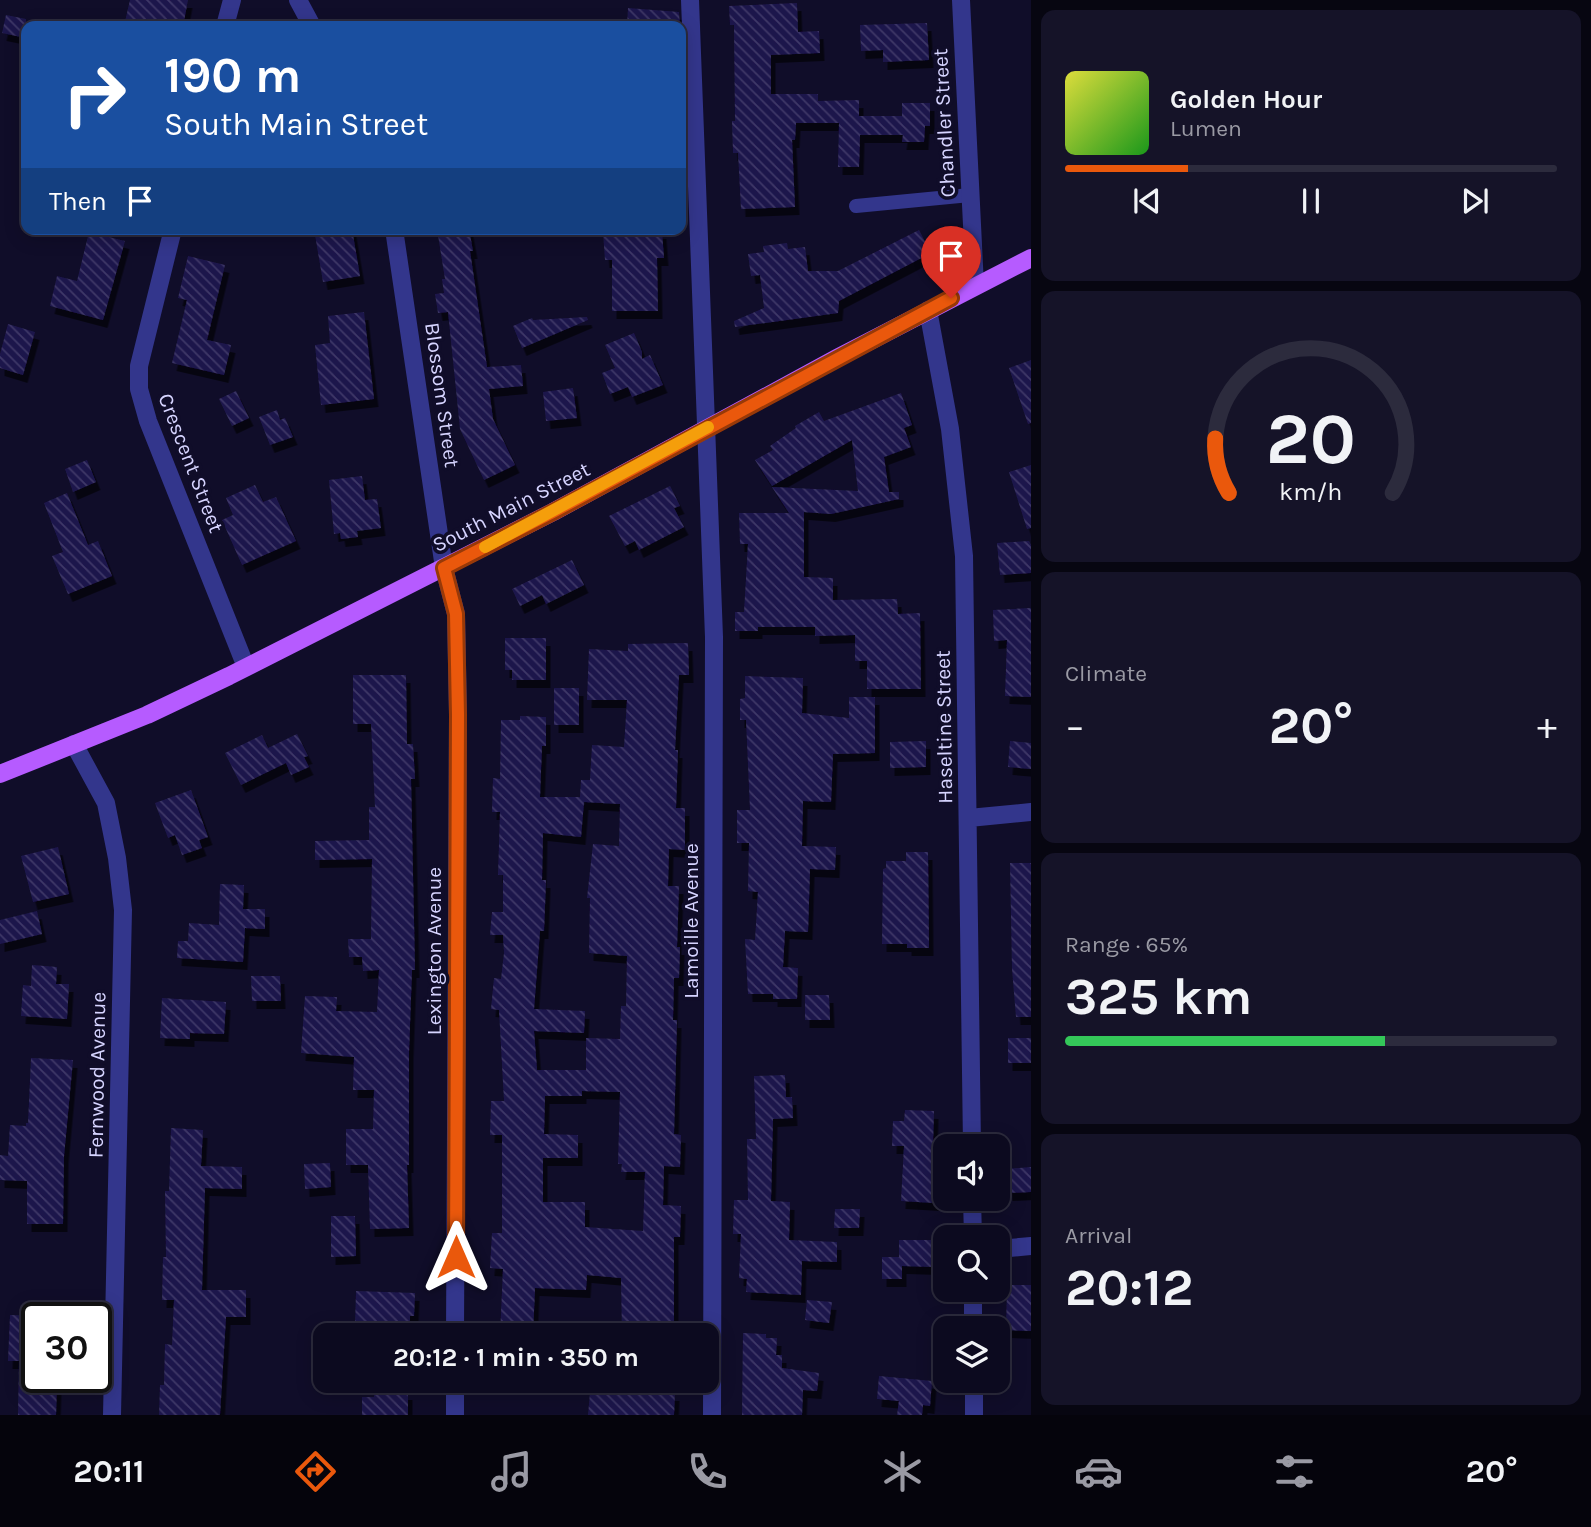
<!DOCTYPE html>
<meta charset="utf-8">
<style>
:root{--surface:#0c0a1f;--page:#151328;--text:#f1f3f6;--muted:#9a9aa4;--line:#2c2b3d;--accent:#ea580c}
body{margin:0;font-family:Karla,sans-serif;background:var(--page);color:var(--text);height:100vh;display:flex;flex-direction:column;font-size:26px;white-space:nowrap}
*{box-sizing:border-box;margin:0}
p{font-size:23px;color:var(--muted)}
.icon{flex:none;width:38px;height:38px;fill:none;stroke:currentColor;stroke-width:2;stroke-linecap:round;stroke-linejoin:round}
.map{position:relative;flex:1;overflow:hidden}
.drawer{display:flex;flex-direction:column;gap:10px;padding:10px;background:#070611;width:560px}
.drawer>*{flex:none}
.top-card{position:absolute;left:21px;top:21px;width:665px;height:214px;border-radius:14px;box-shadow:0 4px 18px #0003,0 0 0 2px var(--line);background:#1a4fa0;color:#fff;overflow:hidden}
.fabs{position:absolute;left:933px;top:1134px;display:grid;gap:14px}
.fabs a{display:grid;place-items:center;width:77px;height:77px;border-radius:14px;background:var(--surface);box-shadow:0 4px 18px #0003,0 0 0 2px var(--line);font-size:35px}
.speed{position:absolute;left:21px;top:1302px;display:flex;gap:14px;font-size:35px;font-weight:700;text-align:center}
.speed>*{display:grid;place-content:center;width:91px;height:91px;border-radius:50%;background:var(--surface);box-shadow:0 4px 18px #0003,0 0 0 2px var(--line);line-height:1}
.speed .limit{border:4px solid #111;border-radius:10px;background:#fff;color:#111}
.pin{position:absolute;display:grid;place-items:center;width:60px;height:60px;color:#fff;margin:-72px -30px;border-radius:50% 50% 50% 0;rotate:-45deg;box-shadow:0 0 7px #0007}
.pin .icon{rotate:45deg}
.me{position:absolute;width:77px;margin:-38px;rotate:0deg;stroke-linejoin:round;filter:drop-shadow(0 0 5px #0008)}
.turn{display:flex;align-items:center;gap:24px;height:147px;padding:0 28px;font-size:32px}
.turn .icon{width:91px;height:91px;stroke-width:2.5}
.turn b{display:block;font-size:49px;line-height:60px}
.then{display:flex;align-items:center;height:66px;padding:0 28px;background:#0003;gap:14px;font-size:26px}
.big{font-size:52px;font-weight:700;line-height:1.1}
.drawer .card{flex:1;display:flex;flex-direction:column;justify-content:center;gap:10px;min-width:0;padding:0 24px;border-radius:14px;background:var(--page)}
.drawer .dial{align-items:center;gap:0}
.dial svg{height:182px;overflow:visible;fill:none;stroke:var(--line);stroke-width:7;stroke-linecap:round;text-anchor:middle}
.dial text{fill:var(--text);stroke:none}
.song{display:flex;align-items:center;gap:21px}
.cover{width:84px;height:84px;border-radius:10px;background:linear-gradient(135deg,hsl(60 70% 55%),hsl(120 70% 35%))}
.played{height:7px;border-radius:4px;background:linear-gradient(90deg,var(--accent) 25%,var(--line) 25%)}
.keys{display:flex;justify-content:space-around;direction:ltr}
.heat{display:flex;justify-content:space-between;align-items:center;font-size:38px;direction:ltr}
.charge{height:10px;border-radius:5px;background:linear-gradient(90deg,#34c759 65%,var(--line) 0)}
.trip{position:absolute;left:313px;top:1323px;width:406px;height:70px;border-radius:14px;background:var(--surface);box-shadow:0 4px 18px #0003,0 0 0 2px var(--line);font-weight:700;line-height:70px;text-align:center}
.dock{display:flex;height:112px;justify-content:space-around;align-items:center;background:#05040c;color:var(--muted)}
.dock .icon{width:49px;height:49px}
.dock .active{color:var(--accent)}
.dock b{font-size:32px;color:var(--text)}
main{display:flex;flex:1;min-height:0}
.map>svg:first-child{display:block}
</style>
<main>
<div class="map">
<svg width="1031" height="1415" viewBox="0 0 1031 1415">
<defs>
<pattern id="building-back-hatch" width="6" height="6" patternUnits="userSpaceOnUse" patternTransform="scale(1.75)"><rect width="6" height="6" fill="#1e174c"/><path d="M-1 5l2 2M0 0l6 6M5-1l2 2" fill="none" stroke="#3e3867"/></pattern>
<filter id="shadow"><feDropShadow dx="4.5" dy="8" stdDeviation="0" flood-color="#0009"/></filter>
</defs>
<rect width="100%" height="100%" fill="#100d29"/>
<path fill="url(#building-back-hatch)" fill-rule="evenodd" filter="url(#shadow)" d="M130,0H188L183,26H124Z
M797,3L798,32L819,31L820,53L771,55V94H818V101L859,100V116H902V103H930V126H925L924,142H902L903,135H860L859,167H838L839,123H796L795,140H792L795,207L741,209L738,153H733L732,121H735L734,25H730L729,6Z
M628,8L679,12L680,26H627Z
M6,15L26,19V38L2,33Z
M927,23L929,60L883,62V50L861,51L860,25Z
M314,229H352L360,276L323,282Z
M437,229H469L473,251H470L487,367L521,365L523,386L489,389L493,419L515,465L484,480L460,429L448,312L438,313L435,294L444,293L442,279H445Z
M647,230L662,231L664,258H657L658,311H612V260H605L603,232Z
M919,230L931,253L839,301L838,313L735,327L734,321L764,308L760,275L751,276L748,254L764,252L763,246L787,243L788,249L805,247L808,271H838Z
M89,232L125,241L103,320L50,306L57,276L77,281Z
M188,256L225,265L207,340L231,345L224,375L172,363L187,300L178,298Z
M364,312L374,399L321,405L315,345L330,343L328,316Z
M587,317L588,320L522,348L513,326L532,318L533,320Z
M8,324L35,332L23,375L0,368V354Z
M634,333L642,352V359L650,355L663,385L632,397L628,387L610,394L602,373L615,368L605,345Z
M1031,360V423L1028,424L1009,368Z
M573,388L577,418L546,421L543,392Z
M236,391L249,418L232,426L219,399Z
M901,393L912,425L904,428L911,447L884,457L889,492H899V499L831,514L804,512V577L833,578V600L897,599L898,614L920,613L921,689H867V661H855V635L815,636V627H758V631H735V612H744L748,544H740L739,513H789L772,487L858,491L852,440L772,486L755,460L773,450L770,446L796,428L795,426L819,412L824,421Z
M277,410L280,420L285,418L293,437L270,445L259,417Z
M87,460L96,482L73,492L65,469Z
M1031,465V528L1027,529L1009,472Z
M362,476L365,500L377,499L381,528L357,531L358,537L341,539L340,533L334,534L329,480Z
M255,485L263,502L276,497L296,541L242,565L222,520L233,515L226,498Z
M670,486L680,506L674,508L684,527L639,550L635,541L625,546L609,516Z
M67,493L88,545L98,541L112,576L68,594L52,556L63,552L44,503Z
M1029,541L1031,545V573L1000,575L997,543Z
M572,560L584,585L546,604L542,595L520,606L512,589Z
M1031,608V697L1005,696L1007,640L994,641L993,610Z
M505,638H546V680H512V670H505Z
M688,643L689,675H679L675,750H678L676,808H685V850L669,849L668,886H679L677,947H680L679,978H674L673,1020H677L674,1134L681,1135L680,1167L664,1166L663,1205L681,1206L680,1237H674V1335H622L621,1278L587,1275L586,1290L535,1288L533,1335H500L503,1269L490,1268L492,1233H502V1135H490L491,1101H504L499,1010L491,1009L494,978L501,979L504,953L503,935H490L492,912H503V875H498L500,812H492L493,778L500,779L501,720H520V716L546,717V746H542L540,797H580L581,780H590L592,745L624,747L627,700H587L589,649L628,651V644ZM584,802L620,804L619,846L593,844L587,898H590L589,953L627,956L626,1006H621L620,1039L586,1038V1070H537L534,1031L584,1033L585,1011L534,1009L540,931H544L546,880H542L543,833L581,837ZM582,1091L620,1092L618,1164H622L621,1172H645L643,1231L585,1227V1202H543V1158H578V1135L544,1134L545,1096H582Z
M353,675H406L407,744H413L415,779H411L415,970H412L409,1052V1165H407L409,1228L370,1229L368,1165H346V1129H373L374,1090H353L354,1057L301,1053L305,996L337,997L336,1011L377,1012L379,970L363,971L362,957H349L348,939H371L372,859L315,860V841L369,840V807H375L371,724H353Z
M745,676L803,678L802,713L849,718V697H875V753L833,754L831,802L803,801L802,846L836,847L835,870L810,869L808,932L785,931L783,967L798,968L797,999H773V994H748L745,939L755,940L758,892L748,891L749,843H737V810H750L746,720H740V699L745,698Z
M554,688H579V725H554Z
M297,734L308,756L304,757L309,767L291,775L286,763L241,785L225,753L262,735L268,748Z
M926,741V767L890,768V742Z
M1010,741L1031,743V769L1008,767Z
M191,790L208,837L199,840L202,848L182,855L175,835L168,838L155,803Z
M58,847L69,894L33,902L21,856Z
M906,852H928L929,948H907V944H882L883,869L886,868V861H906Z
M1010,863H1031V1017H1016L1012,969Z
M220,884L244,885L243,909H265V929L245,928L243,962L177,958L178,941H188L189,923L219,925Z
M37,911L42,934L0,944V920Z
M32,965L57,967L56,984H69L67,1019L21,1016L23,985L31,986Z
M251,976H280L281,1001H252Z
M805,995H829L830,1020H805Z
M162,998L226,1002L224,1034L190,1033V1039L160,1038Z
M1008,1038H1031V1063H1008Z
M31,1058L73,1060L64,1156L63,1224H27V1181L0,1180V1155L8,1156L10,1125L26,1126V1123H28Z
M785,1075L786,1097H792L793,1118L773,1119L771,1201L790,1202L789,1240L837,1242V1262L802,1261L801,1295L746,1292L747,1279L739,1278L741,1234H733L734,1200H748L747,1139H756L754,1076Z
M905,1110L934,1111L932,1176H937L935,1203L901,1201L904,1146H892L893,1121H904Z
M171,1128L203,1130L201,1166L242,1167V1189L205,1188L202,1290H246V1317H226L220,1415H159L160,1385H164L165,1344L172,1345L174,1300H162L163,1257H166L165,1191H169Z
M330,1163L331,1187L305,1189L304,1164Z
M1031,1167V1192L1008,1193L1006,1169Z
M835,1209H860L859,1228H834Z
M331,1216H355L356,1256L331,1257Z
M899,1240H935L934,1267L902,1266V1279H882V1257H899Z
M1007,1285H1031V1331L1006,1330Z
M356,1291L415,1293L414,1316H410V1327L355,1326Z
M807,1300L832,1302L829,1323L805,1320Z
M10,1315L37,1316V1382H57L56,1415H18L19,1361H8Z
M743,1333L766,1334V1338H777L776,1355H782V1368L819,1373L817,1391L803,1390L802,1415H742Z
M879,1376L932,1381L930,1406L923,1405L922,1415H897L899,1401L877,1399Z
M591,1381H613L612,1392L675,1393L674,1415H588Z
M374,1392H408V1415H362V1397H374Z"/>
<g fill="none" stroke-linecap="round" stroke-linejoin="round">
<path stroke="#33368c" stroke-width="14" d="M856,206L970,195"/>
<path stroke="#33368c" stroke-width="18" d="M298,0L312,26
M690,0L714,637L712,1415
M961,0L975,286
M225,26L232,0
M173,229L139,366V389L148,421L246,667
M394,229L444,568L456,614L458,715L455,1335
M928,310L950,429L964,556L972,1146
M74,744L106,803L117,858L123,910L112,1415
M969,818L1031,812
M972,1199L973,1237
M998,1249L1031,1246
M973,1290V1328
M974,1381V1415
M455,1415V1381"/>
<path stroke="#b65bff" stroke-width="18" d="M0,774L147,715L229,676L553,512L837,358L1031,258"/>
</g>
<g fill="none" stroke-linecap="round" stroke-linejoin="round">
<defs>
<path id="route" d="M456,1257L458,715L456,614L444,568L553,512L951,298"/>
</defs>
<use href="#route" stroke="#983908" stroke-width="18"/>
<use href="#route" stroke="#ea580c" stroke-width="12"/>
<path stroke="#f59e0b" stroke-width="12" d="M485,547L708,427"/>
</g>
<g text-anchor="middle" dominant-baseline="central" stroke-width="7" stroke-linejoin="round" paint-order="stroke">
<g font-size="21" fill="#d6d4ff" stroke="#100d29">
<text transform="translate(944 123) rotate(-93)">Chandler Street</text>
<text transform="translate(442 395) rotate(82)">Blossom Street</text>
<text transform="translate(191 463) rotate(69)">Crescent Street</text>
<text transform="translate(511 507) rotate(-27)">South Main Street</text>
<text transform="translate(944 727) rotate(-91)">Haseltine Street</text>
<text transform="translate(691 921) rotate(-90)">Lamoille Avenue</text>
<text transform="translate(434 951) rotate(-90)">Lexington Avenue</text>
<text transform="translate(97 1075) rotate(-89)">Fernwood Avenue</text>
</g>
</g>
</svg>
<div class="fabs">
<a><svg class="icon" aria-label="sound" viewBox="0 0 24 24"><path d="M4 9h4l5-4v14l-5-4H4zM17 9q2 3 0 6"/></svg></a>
<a><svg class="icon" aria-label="search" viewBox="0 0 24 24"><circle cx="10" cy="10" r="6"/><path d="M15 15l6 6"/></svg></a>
<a><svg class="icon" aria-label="layers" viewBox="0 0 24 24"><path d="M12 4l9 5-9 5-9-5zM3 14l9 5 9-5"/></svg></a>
</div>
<div class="speed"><div class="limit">30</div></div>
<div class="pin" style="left:951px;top:298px;background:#d93025"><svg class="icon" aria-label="arrive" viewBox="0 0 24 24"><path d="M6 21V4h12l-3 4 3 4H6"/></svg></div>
<svg class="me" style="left:456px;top:1257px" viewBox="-20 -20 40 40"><path d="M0-17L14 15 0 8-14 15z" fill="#ea580c" stroke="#fff" stroke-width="4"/></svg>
<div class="trip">20:12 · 1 min · 350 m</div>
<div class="top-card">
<div class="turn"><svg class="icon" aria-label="right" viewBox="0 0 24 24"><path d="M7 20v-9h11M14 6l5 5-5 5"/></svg><div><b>190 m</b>South Main Street</div></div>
<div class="then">Then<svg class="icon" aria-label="arrive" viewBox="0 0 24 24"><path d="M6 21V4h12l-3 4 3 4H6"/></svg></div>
</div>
</div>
<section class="drawer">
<div class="card">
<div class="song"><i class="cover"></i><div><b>Golden Hour</b><p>Lumen</p></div></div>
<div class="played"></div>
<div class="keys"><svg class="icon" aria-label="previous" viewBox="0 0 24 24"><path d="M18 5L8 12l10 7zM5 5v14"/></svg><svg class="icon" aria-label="pause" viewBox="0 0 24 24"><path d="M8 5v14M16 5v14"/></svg><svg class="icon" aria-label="next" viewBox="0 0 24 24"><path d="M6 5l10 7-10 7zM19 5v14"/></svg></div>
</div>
<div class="card dial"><svg viewBox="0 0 100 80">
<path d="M14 69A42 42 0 1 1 86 69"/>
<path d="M14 69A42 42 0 0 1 8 45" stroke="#ea580c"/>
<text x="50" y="56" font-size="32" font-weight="700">20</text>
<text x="50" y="72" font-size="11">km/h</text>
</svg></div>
<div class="card"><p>Climate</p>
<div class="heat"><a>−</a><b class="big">20°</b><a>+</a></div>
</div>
<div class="card"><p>Range · 65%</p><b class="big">325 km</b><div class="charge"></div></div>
<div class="card"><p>Arrival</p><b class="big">20:12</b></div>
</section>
</main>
<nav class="dock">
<b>20:11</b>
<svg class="icon active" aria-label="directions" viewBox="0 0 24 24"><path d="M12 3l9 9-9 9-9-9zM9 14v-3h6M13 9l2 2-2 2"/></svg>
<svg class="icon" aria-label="music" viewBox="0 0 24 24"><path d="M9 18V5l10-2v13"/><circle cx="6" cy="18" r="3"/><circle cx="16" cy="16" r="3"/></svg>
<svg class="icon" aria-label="phone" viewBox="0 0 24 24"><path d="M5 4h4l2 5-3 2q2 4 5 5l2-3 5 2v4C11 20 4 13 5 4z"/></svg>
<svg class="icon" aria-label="climate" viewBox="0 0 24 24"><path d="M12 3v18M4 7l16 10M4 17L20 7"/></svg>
<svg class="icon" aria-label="car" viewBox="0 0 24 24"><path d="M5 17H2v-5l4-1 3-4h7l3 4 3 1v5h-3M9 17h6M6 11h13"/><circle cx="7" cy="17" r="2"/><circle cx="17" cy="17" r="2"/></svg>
<svg class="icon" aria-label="filters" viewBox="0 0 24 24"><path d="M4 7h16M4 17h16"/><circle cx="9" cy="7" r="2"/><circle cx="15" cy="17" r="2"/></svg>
<b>20°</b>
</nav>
